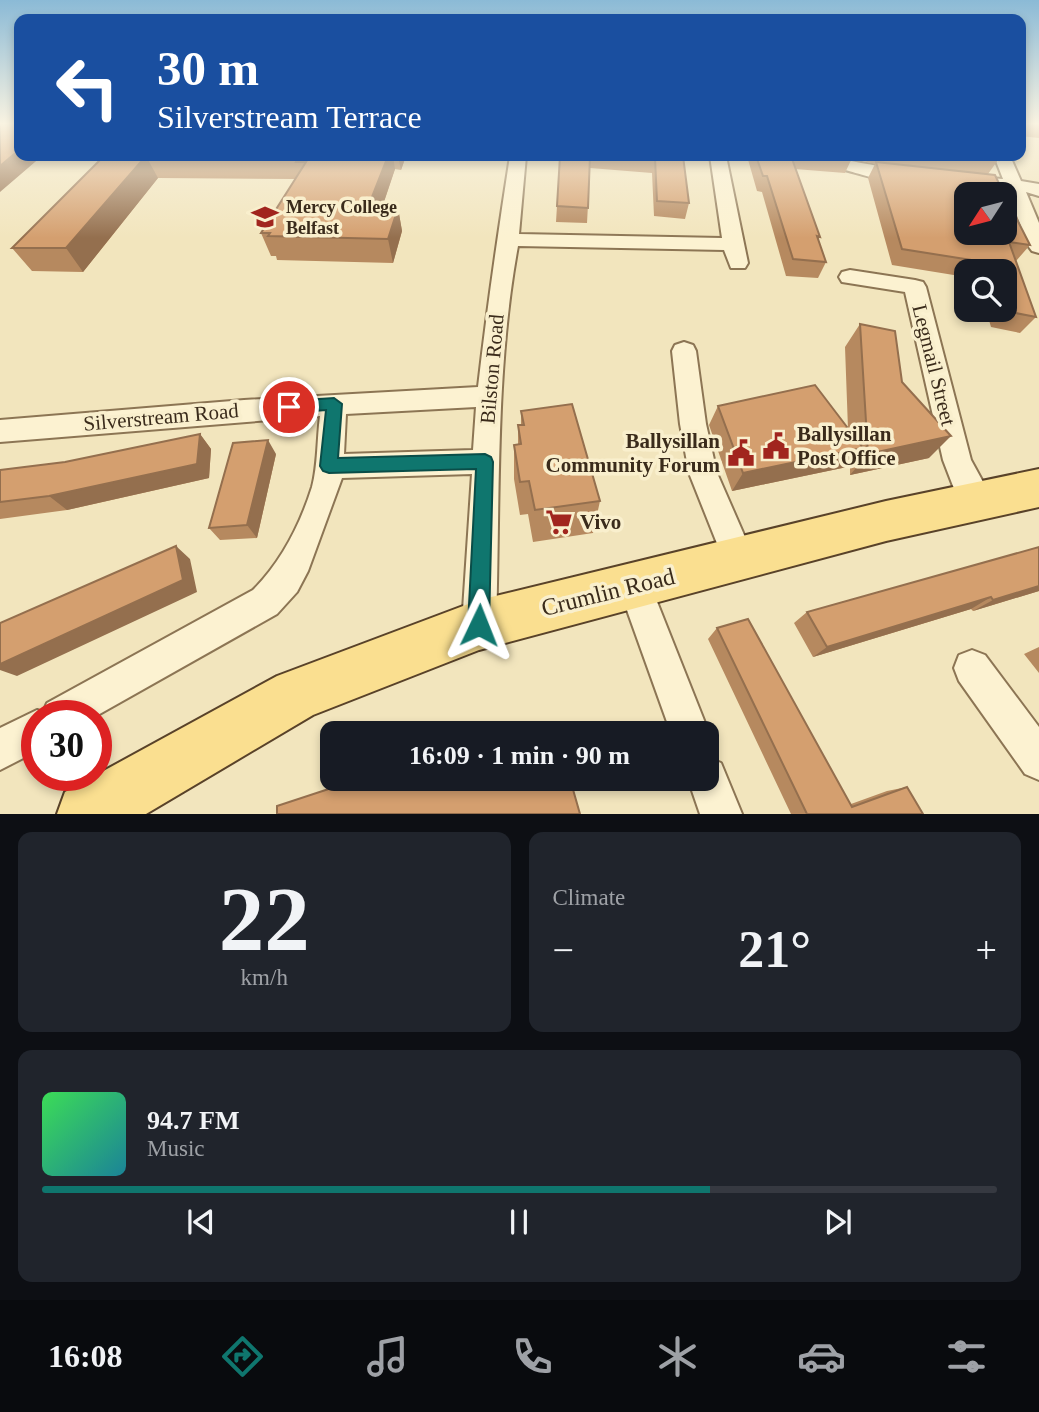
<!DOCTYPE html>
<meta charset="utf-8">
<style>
:root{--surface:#171b24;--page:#20242c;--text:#f1f3f6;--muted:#9ea1a6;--line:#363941;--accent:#0f766e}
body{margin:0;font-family:Georgia,serif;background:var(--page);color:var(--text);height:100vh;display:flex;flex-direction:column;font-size:26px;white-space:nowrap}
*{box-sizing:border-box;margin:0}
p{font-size:23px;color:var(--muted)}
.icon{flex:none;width:38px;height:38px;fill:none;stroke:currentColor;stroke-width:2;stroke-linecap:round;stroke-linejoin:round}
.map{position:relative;height:814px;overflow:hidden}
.details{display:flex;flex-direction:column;gap:18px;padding:18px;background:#0d0f14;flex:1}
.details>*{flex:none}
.top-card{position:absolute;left:14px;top:14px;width:1012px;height:147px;border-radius:14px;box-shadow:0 4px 10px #0003;background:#1a4fa0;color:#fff;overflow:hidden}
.needle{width:46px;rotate:234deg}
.fabs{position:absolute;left:954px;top:182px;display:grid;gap:14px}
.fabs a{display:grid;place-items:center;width:63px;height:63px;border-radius:14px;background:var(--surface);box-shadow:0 4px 10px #0003;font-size:35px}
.speed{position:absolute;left:21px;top:700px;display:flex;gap:14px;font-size:35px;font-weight:700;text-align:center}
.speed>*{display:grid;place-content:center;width:91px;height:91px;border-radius:50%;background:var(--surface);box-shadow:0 4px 10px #0003;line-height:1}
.speed .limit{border:10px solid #d22;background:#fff;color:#111}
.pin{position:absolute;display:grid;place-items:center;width:60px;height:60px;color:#fff;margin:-30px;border:4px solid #fff;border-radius:50%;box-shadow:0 2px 7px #0007}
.me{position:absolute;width:77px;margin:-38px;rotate:2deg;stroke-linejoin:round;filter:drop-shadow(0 0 5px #0008)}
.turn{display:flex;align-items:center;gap:24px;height:147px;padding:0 28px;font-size:32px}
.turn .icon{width:91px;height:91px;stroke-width:2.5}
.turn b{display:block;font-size:49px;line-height:60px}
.big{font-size:52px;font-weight:700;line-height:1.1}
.details .card{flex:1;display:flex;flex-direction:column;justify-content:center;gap:10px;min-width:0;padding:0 24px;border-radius:14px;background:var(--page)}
.details .dial{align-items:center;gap:0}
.dial b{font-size:91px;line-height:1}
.song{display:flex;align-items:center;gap:21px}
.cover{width:84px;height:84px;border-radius:10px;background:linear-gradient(135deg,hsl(130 70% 55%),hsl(190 70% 35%))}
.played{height:7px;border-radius:4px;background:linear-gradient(90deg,var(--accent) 70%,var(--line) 70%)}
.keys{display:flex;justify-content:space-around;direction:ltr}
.heat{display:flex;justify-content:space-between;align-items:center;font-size:38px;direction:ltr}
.details .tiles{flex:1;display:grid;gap:18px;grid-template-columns:1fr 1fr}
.card:last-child{grid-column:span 2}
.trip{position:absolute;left:320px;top:721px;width:399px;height:70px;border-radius:14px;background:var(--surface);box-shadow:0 4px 10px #0003;font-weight:700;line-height:70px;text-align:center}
.menu{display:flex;height:112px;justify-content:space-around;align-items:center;background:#090b0e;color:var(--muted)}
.menu .icon{width:49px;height:49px}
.menu .on{color:var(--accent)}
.menu b{font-size:32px;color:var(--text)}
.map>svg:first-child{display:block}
</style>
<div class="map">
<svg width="1039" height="814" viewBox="0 0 1039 814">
<rect width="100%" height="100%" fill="#f2e5bd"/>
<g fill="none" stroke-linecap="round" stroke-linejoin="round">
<defs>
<path id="street" d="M510,156H526L519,234L722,238L710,156H726L748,263L745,268H731L724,250L518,246C495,370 500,500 496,625L491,637L479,642L467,637L462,625L472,474L342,478L308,571L297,592L277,614L96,716H37V751L0,770V728L37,710L43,712L47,703L253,590C281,562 300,525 312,487C318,465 317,438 320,416L0,442V420L244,400L478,387C487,309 498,233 510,156ZM476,407L473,450L344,454L346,414Z
M994,156H1010L1021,181L1039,184V196L1026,192L1039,223V253L1032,251L1029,247L1007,190L965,186L956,181L965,176L1003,179Z
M851,161C864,164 909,170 915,176C902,189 861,174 845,170L842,166Z
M850,270L915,280L923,282L926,287L971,460L994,502L990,511L979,515L968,511L953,486L943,460L905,292L842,282L839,277L842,272Z
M684,342L693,345L696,351L706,424L717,473L755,560L750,571L739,575L728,571L689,473L680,424L672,351L675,345Z
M634,569L646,574L709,733L707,739V733H671L618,585L622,574Z
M972,650L985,655L1039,727V780L1025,774L959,681L954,668L959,655Z
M707,757L721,763L742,814H700L688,779H707Z"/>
<path id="primary" d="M1039,469V507L886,541L479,650L313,715L146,814H57L65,792L277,676L479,600L886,501Z"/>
</defs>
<use href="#street" stroke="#8c7554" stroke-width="4"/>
<use href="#primary" stroke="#594229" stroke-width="4"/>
<use href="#street" fill="#fcf2d1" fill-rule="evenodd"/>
<use href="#primary" fill="#fadf90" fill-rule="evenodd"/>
</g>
<path fill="#b6895f" d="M1020,124H1039V138L1020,136Z
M104,156H406L401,170L395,169L382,208H398L402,231L393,263L277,260L276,256H271L261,233L295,179L158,178L83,272L32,271L12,248Z
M560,156H683L689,203L685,219L654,216L652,173L590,168L587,223L556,222Z
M747,156H995L998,160L988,174L1030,245L1016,261L1036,317L1020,333L991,327L986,310H1004V271H966V277L892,265L868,178L875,164L852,158L845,173L795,169L820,237L818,240L826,262L818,278L786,276L762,192L757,191Z
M860,324L902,382L929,458L850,475V464L847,467L732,491L709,425L718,406L848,429L845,347Z
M521,411L600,501L593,533L533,542L528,514L520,515L514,479V445L518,444V425H521Z
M200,434L211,449L209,478L67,510L0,519V470L65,462Z
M276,454L257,538L220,540L209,528Z
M1039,547V591L973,611L971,609L813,657L794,623L807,612Z
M717,628L851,804L887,791L907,787L923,814H791L708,639Z
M1039,647V673L1024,654Z"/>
<path fill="#946f4e" d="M19,150V156H42L0,192V166Z
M146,156L158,178L83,272L66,248Z
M388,156H393L395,169L374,231L368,207Z
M398,156H406L401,170Z
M398,208L402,231L393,263L388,239Z
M200,434L211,449L209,478L67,510L49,496Z
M951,436L929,458L850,475L868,454Z
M268,440L276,454L257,538L247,525Z
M863,448L847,467L732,491L743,473Z
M176,546L190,559L197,592L17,676L0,670V664Z
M1039,586V591L973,611L993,600Z
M991,597L971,609L813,657L827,647Z
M408,779H417L420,795L410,788Z"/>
<path fill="#d49f6f" stroke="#946f4e" stroke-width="2" d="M0,124H19V150L0,166Z
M104,156H146L66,248H12Z
M209,156H388L368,207L398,208L388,239L268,236L270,233H261L306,162H296L299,157Z
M560,156H590L588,208L557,206Z
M626,156H683L689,203L657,201L655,158Z
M756,156H791L820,237L817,236L826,262L793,259L767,176H763Z
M948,156H995L998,160Z
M876,162L995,175L1004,194H966V233H1004V194L1030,245L1009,242L1036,317L1005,311L1004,308V271H993L990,263L902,249Z
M860,324L895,331L902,382L951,436L868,454Z
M815,385L863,448L743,473L718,406Z
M572,404L600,501L535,510L529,481L520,482L514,445L521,444L518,425H524L521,411Z
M200,434L197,464L49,496L0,502V470L65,462Z
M268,440L247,525L209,528L233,443Z
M176,546L183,580L0,664V623Z
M1039,547V586L993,600L991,597L827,647L807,612Z
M748,619L852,807L907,787L923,814H807L717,628Z
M353,779H408L410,788L437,779H570L580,814H277V806L353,781Z"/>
<linearGradient id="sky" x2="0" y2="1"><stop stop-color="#8bbad6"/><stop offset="0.52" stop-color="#f9f3e1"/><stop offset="1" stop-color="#f9f3e1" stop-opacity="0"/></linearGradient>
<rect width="1039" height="238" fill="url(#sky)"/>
<path fill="#0f766e" stroke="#0a4d48" stroke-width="2" d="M334,398L342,404L338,458L485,454L491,457L493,462L489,625L486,633L479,636L471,633L468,625L476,469L329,473L323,471L320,466L326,410L289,413L281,407L289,401Z"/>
<defs>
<symbol id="school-bare" viewBox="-9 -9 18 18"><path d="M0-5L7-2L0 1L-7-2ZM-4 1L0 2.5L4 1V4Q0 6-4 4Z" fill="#a1251e" stroke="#f9efcd" stroke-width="2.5" paint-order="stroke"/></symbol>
<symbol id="civic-bare" viewBox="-9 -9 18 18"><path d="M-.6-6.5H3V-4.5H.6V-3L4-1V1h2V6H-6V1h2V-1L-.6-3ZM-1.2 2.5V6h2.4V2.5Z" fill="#a1251e" stroke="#f9efcd" stroke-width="2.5" paint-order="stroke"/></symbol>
<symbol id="supermarket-bare" viewBox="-9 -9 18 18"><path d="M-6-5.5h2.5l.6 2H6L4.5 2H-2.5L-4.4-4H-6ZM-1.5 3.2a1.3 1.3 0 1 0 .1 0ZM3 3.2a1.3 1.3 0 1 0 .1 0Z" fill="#a1251e" stroke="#f9efcd" stroke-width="2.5" paint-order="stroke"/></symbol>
</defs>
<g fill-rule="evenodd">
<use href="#school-bare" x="246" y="198" width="38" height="38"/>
<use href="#civic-bare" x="757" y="427" width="38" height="38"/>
<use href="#civic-bare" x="722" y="434" width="38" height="38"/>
<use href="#supermarket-bare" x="540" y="503" width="38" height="38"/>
</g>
<g text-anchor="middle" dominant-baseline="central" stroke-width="7" stroke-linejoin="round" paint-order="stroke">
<g font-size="18" font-weight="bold" fill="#3a2b1b" stroke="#f9efcd" text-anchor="start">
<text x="286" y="207">Mercy College<tspan x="286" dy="21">Belfast</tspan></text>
</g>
<g font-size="21" fill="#3a2b1b" stroke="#f9efcd">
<text transform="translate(934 365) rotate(76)">Legmail Street</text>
<text transform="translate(492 369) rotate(-85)">Bilston Road</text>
<text transform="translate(161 417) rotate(-5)">Silverstream Road</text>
</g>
<g font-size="21" font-weight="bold" fill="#3a2b1b" stroke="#f9efcd" text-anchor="start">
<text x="797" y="434">Ballysillan<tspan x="797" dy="24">Post Office</tspan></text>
<text x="720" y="441" text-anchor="end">Ballysillan<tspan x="720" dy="24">Community Forum</tspan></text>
<text x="580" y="522">Vivo</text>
</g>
<g font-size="24" fill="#3a2b1b" stroke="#f9efcd">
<text transform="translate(608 592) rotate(-14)">Crumlin Road</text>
</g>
</g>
</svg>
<div class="fabs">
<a><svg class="needle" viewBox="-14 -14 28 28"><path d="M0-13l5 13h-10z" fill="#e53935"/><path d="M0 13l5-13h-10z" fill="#9ea1a6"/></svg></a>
<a><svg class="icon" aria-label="search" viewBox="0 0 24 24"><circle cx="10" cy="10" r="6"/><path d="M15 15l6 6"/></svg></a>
</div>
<div class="speed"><div class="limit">30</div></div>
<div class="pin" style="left:289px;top:407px;background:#d93025"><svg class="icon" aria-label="arrive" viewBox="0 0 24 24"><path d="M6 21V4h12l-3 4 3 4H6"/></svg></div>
<svg class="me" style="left:479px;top:625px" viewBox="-20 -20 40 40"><path d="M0-17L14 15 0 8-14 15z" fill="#0f766e" stroke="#fff" stroke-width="4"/></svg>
<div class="trip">16:09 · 1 min · 90 m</div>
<div class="top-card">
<div class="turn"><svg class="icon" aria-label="left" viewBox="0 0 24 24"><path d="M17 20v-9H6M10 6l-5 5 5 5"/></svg><div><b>30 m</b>Silverstream Terrace</div></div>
</div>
</div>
<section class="details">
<div class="tiles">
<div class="card dial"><b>22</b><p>km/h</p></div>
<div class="card"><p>Climate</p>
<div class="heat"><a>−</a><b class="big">21°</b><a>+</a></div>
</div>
<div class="card">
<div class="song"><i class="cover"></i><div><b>94.7 FM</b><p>Music</p></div></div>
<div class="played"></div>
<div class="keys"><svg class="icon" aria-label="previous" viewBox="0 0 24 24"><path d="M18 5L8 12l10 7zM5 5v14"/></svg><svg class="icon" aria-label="pause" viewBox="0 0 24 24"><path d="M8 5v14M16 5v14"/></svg><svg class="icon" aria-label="next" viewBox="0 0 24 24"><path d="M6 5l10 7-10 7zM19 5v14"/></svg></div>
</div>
</div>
</section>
<nav class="menu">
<b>16:08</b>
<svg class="icon on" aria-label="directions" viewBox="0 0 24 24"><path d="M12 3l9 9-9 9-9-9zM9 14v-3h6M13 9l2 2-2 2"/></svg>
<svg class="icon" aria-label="music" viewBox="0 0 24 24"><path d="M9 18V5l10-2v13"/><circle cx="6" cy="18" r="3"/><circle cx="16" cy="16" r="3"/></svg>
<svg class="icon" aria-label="phone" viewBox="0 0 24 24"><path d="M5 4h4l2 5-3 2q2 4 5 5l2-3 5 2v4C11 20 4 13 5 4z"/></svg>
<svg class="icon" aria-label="climate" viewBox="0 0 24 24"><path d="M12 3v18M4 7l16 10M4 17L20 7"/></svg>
<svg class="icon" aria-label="car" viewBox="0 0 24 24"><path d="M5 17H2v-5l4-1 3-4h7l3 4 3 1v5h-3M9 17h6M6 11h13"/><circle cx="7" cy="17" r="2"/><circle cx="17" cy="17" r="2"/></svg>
<svg class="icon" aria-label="filters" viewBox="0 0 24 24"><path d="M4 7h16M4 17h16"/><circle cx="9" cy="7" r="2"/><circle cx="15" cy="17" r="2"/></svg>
</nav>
